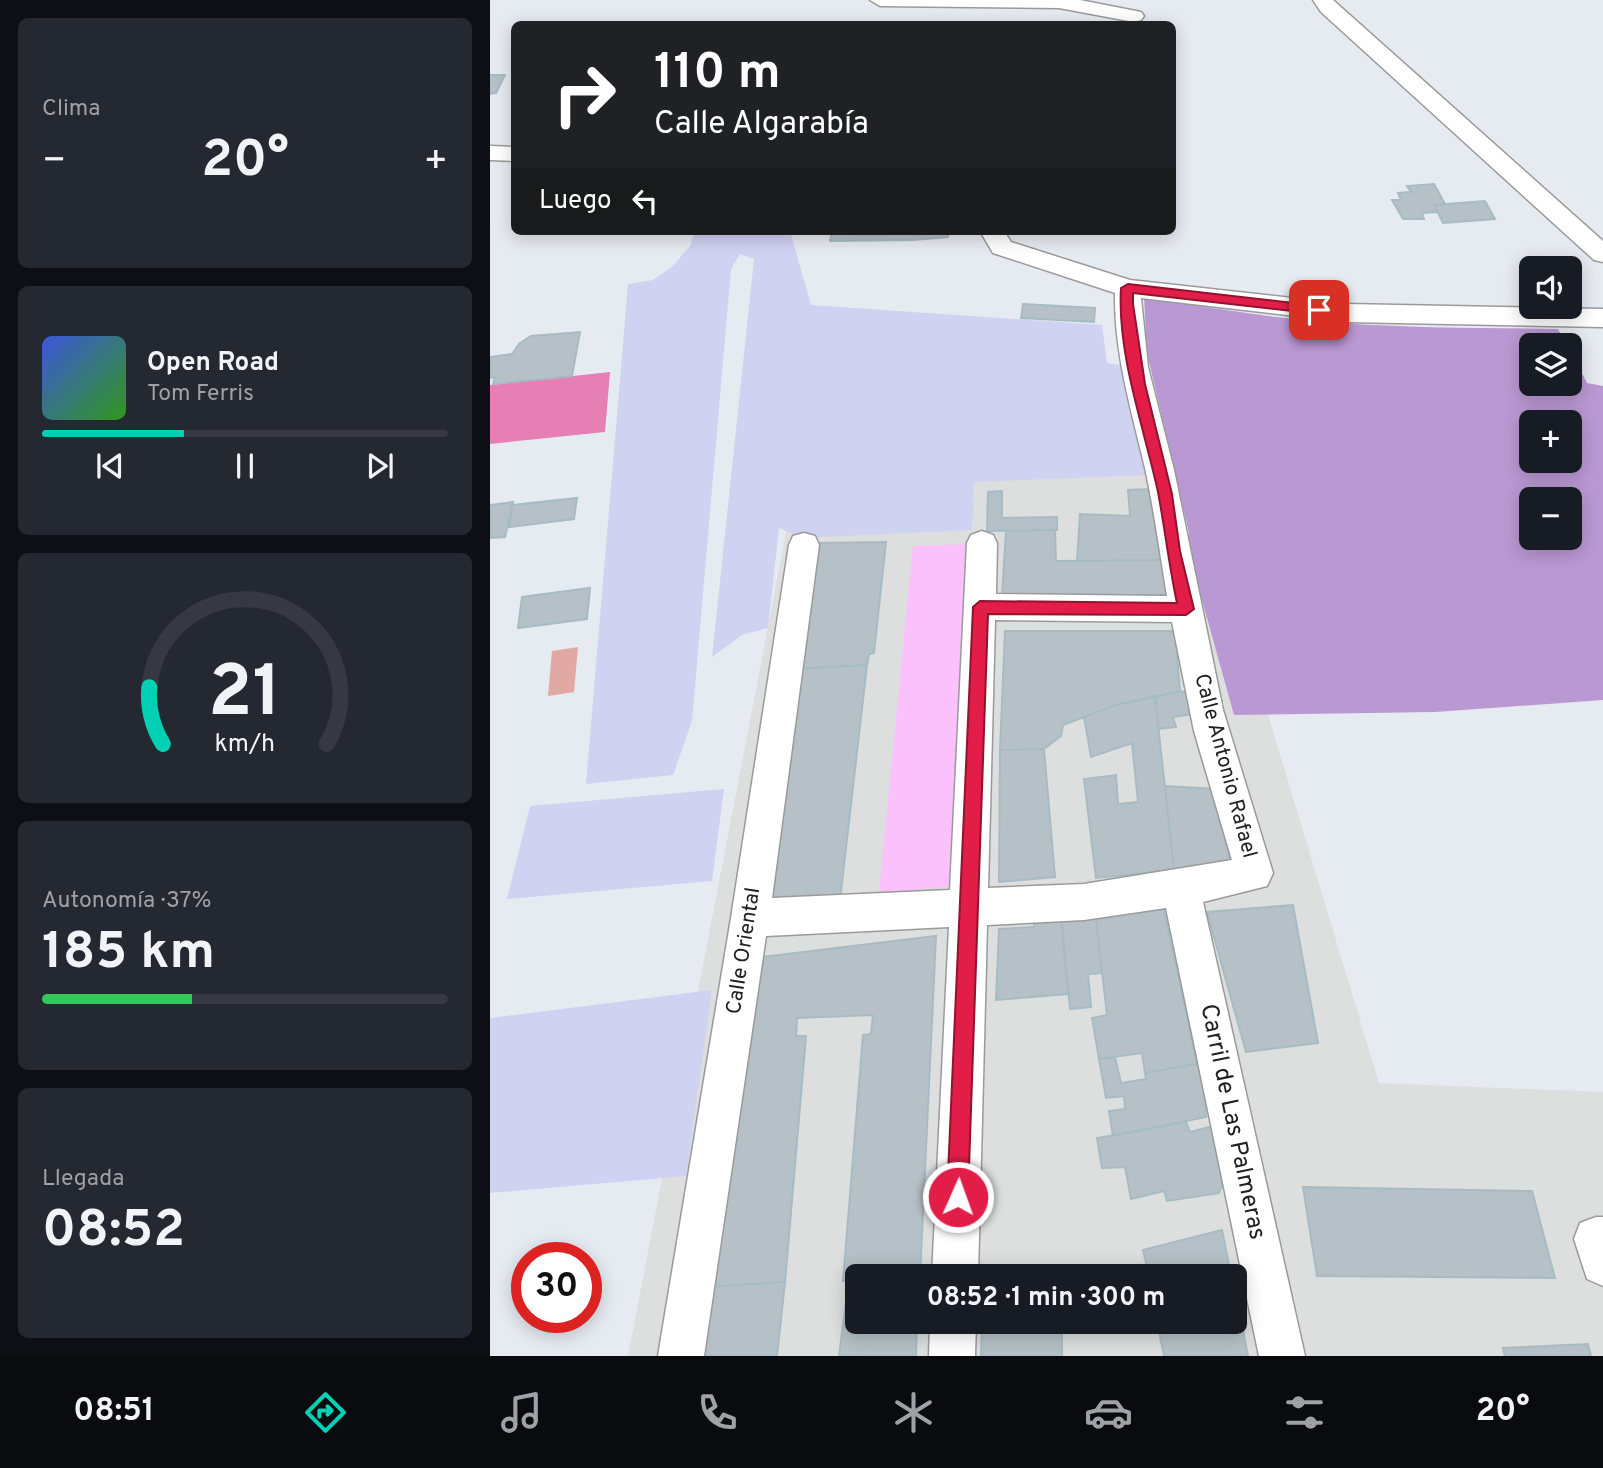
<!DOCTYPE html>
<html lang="es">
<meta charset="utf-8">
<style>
:root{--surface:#171b24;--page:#242831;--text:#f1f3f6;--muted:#9ea1a6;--line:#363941;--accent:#00d0b4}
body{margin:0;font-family:Overpass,sans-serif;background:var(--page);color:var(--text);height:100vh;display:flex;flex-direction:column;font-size:26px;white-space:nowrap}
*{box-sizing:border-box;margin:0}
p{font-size:23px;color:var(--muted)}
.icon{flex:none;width:38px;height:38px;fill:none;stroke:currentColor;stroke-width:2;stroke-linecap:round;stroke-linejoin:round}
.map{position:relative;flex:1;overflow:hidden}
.side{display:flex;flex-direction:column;gap:18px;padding:18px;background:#0d0f14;width:490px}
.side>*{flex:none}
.guide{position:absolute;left:21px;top:21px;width:665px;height:214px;border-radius:10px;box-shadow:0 4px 18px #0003;background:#202124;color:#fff;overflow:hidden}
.fabs{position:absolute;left:1029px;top:256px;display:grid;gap:14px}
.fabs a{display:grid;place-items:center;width:63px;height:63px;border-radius:10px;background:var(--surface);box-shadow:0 4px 18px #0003;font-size:35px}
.speed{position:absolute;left:21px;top:1242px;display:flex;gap:14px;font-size:35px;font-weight:700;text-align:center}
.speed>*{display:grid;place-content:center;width:91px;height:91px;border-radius:50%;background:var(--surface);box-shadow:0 4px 18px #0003;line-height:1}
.speed .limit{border:10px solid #d22;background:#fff;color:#111}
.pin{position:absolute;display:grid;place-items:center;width:60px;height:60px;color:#fff;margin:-30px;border-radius:14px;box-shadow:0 4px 10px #0006}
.me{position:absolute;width:77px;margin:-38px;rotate:2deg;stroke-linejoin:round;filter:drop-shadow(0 0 5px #0008)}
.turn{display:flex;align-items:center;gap:24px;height:147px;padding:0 28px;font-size:32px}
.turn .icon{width:91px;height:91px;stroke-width:2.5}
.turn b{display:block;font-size:49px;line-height:60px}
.then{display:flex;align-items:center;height:66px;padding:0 28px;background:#0003;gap:14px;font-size:26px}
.big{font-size:52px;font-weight:700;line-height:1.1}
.side .tile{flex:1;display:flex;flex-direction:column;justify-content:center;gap:10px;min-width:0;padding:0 24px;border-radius:10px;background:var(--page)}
.side .dial{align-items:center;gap:0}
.dial svg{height:182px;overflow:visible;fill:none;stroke:var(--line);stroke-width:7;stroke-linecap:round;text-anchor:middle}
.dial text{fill:var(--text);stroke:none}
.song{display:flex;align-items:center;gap:21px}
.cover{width:84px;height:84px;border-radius:10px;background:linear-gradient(135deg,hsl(230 70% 55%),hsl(110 70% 35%))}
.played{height:7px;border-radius:4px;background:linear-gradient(90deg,var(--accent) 35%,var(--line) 35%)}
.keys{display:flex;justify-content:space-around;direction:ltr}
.heat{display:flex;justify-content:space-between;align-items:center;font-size:38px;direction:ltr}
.charge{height:10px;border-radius:5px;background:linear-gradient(90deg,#34c759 37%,var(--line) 0)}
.trip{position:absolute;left:355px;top:1264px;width:402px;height:70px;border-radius:10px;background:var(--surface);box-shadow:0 4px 18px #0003;font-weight:700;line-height:70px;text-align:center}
.dock{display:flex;height:112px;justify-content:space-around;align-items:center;background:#090b0e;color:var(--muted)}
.dock .icon{width:49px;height:49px}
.dock .on{color:var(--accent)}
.dock b{font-size:32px;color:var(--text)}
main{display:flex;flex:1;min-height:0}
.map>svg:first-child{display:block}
</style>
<main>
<section class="side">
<div class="tile"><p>Clima</p>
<div class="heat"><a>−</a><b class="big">20°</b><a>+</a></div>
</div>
<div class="tile">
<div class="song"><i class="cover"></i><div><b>Open Road</b><p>Tom Ferris</p></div></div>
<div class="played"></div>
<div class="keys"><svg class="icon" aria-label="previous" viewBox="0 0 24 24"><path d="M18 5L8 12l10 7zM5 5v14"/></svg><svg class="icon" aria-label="pause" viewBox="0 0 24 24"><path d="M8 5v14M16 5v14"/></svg><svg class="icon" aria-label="next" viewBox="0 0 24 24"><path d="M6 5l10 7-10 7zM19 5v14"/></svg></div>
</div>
<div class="tile dial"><svg viewBox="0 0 100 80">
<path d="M14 69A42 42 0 1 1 86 69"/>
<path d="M14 69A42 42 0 0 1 8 44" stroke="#00d0b4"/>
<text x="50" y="56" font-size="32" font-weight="700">21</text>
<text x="50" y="72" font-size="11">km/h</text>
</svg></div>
<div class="tile"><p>Autonomía · 37%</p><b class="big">185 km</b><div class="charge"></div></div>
<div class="tile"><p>Llegada</p><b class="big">08:52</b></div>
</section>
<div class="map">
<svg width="1113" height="1356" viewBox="0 0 1113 1356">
<rect width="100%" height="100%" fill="#e6ebf1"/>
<path fill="#dddede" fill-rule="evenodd" d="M682,461L779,718L889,1083L1113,1092V1356H138L298,523L481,472ZM368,1276H746V1321H368Z"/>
<path fill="#d0d2f1" d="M205,231H300L321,305L612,325L617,363L635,366L658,475L484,482L482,530L312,538L289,528L278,628L252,635L222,657L264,259L250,254L241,269L202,721L183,775L96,784L138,284L163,280L182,267L200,246Z
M234,789L222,881L17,899L40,806Z
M222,990L196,1176L0,1193V1018Z"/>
<path fill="#ba98d3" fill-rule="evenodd" d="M654,297C718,307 784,319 849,323C922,328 995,328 1068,329L1077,345H1041V383H1080V350L1097,383L1113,386V700L945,712L744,715L699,553V533L657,353ZM1041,422H1080V460H1041ZM1041,499H1080V537H1041Z"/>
<path fill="#fac1fd" d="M481,544L465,886L389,893L423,546Z"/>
<path fill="#e57fb4" d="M120,372L115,432L0,444V385Z"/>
<path fill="#e2a9a4" d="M88,647L84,692L58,696L62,651Z"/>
<path fill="#b5c1c6" stroke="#a7bbc4" stroke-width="2" d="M0,75H15L6,93L0,94Z
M944,184L955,204L944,205L947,212L932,213L934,219H913L902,200H911L908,193L921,192L917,186Z
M995,201L1005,219L953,223L944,205Z
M342,231H458V237L422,240L340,241Z
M533,304L605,308L604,322L531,318Z
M90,332L82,376L3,384L5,377L0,378V357L22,354L29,344L41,336Z
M664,489L676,560L587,561L590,514L640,516L638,490Z
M512,491V518L567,517V530L497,531L498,492Z
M87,498L84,519L19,527L23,505Z
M23,502L15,537L0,538V505Z
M565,530L566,561L676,560L679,603L512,595L516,531Z
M396,542L384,653L379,654L377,665L303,669L325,543Z
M100,588L97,619L28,628L32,597Z
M515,631H685L690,691L626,705L573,725L571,736L554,749L510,750Z
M377,665L350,900L265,907L303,669Z
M690,691L699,693L704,714L683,717L686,727L669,729L665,697Z
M665,697L684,870L606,878L594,779L626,775L628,804L648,802L642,743L601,757L594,717L626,705Z
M554,749L565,877L509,882L510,750Z
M675,786L725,789L740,862L684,870Z
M672,901L707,1064L655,1073L652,1053L609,1059L602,1018L617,1015L605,910Z
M803,905L828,1043L756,1052L717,912Z
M605,910L612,973L598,974L601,1007L580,1009L571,914Z
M571,919L578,994L506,1000L509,929L544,927V920Z
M446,936L430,1276H368V1280L353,1281L373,1035L381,1034L383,1015L307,1018L306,1036H316L295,1282L216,1287L255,959Z
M625,1057L631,1083L656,1079L655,1073L707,1064L713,1067L720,1102L715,1103L716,1117L623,1136L619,1111L635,1109L634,1096L616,1098L609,1059Z
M696,1122L700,1132L719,1127L726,1131L736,1175L729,1193L677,1201L674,1191L641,1199L635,1167L612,1168L607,1138Z
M813,1187L1042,1191L1065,1278L827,1276Z
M732,1230L741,1276H659L653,1250Z
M295,1282L287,1356H206L216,1287Z
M746,1295L758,1356H674L667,1321H746Z
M368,1301V1321H427L426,1356H349L356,1302Z
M492,1321H572V1356H491Z
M1098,1344L1101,1356H1015L1013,1348Z"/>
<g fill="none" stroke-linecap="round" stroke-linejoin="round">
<defs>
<path id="street" d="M380,0H590L651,12L654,16L651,20L644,22L569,8L390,6Z
M823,0H843L1113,241V262L1104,260L831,12Z
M0,146L24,147V161L0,160Z
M490,231H514L521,242L640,280L856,304L1113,309V327L856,322L651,298L658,367L684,470L733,710L783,873L777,886L713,902L815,1356H769L676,908L594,920L497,925L488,1276H442L459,927L276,936L214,1356H168L241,918L299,545L303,536L314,533L325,536L329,545L282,898L460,890L477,543L481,535L492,531L503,535L507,543L506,594L677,596C670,553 664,510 655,468C641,409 624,353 625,293L503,253ZM505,620L682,622L704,731L742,860L594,884L498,888Z
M1106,1217H1113V1286L1097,1279L1084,1239L1090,1223Z
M440,1321H486L485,1356H439Z"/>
</defs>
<use href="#street" stroke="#9a9a9a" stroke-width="3"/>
<use href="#street" fill="#fff" fill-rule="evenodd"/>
</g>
<path fill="#e11d48" stroke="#92132f" stroke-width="2" d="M638,284L829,306L835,310L829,314L643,293V304L655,384L682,494L690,551L704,609L696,615L498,614L478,1197L475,1205L468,1208L461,1205L457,1197L483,607L490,601L687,603C679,566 675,529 668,492C654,427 627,355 631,288Z"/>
<g text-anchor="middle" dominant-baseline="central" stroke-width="7" stroke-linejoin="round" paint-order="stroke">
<g font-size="21" fill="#202020" stroke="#fff">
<text transform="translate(735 766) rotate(75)">Calle Antonio Rafael</text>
<text transform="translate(254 951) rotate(-81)">Calle Oriental</text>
</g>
<g font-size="24" fill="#202020" stroke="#fff">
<text transform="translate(742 1122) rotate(78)">Carril de Las Palmeras</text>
</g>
</g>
</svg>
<div class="fabs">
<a><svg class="icon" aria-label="sound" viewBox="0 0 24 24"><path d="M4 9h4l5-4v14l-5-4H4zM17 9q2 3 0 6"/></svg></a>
<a><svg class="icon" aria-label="layers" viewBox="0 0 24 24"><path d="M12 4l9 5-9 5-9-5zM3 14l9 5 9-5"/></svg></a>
<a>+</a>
<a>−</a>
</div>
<div class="speed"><div class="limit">30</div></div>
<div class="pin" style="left:829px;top:310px;background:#d93025"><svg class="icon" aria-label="arrive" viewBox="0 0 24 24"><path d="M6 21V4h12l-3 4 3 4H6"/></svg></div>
<svg class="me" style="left:468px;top:1197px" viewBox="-20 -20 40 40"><circle r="17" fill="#e11d48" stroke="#fff" stroke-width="3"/><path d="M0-11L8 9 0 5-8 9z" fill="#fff"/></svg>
<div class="trip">08:52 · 1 min · 300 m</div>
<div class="guide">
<div class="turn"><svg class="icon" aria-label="right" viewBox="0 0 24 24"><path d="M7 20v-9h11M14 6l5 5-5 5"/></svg><div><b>110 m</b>Calle Algarabía</div></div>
<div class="then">Luego<svg class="icon" aria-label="left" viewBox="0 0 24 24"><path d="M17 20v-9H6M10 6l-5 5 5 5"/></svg></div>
</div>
</div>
</main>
<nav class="dock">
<b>08:51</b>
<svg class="icon on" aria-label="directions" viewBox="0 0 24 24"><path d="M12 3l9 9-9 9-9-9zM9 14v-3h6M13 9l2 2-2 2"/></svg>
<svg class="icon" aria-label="music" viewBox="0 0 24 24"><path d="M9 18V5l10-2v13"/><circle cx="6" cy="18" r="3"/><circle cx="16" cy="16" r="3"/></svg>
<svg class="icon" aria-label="phone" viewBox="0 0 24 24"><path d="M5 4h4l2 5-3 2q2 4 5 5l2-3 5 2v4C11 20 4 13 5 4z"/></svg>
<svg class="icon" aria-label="climate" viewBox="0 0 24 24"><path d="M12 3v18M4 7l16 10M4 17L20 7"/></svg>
<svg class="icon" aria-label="car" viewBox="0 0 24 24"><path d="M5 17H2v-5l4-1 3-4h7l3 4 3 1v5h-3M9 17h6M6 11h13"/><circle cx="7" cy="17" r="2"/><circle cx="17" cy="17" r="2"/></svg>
<svg class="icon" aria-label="filters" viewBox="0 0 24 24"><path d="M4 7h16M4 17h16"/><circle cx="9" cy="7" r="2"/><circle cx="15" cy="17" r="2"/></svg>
<b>20°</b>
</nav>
